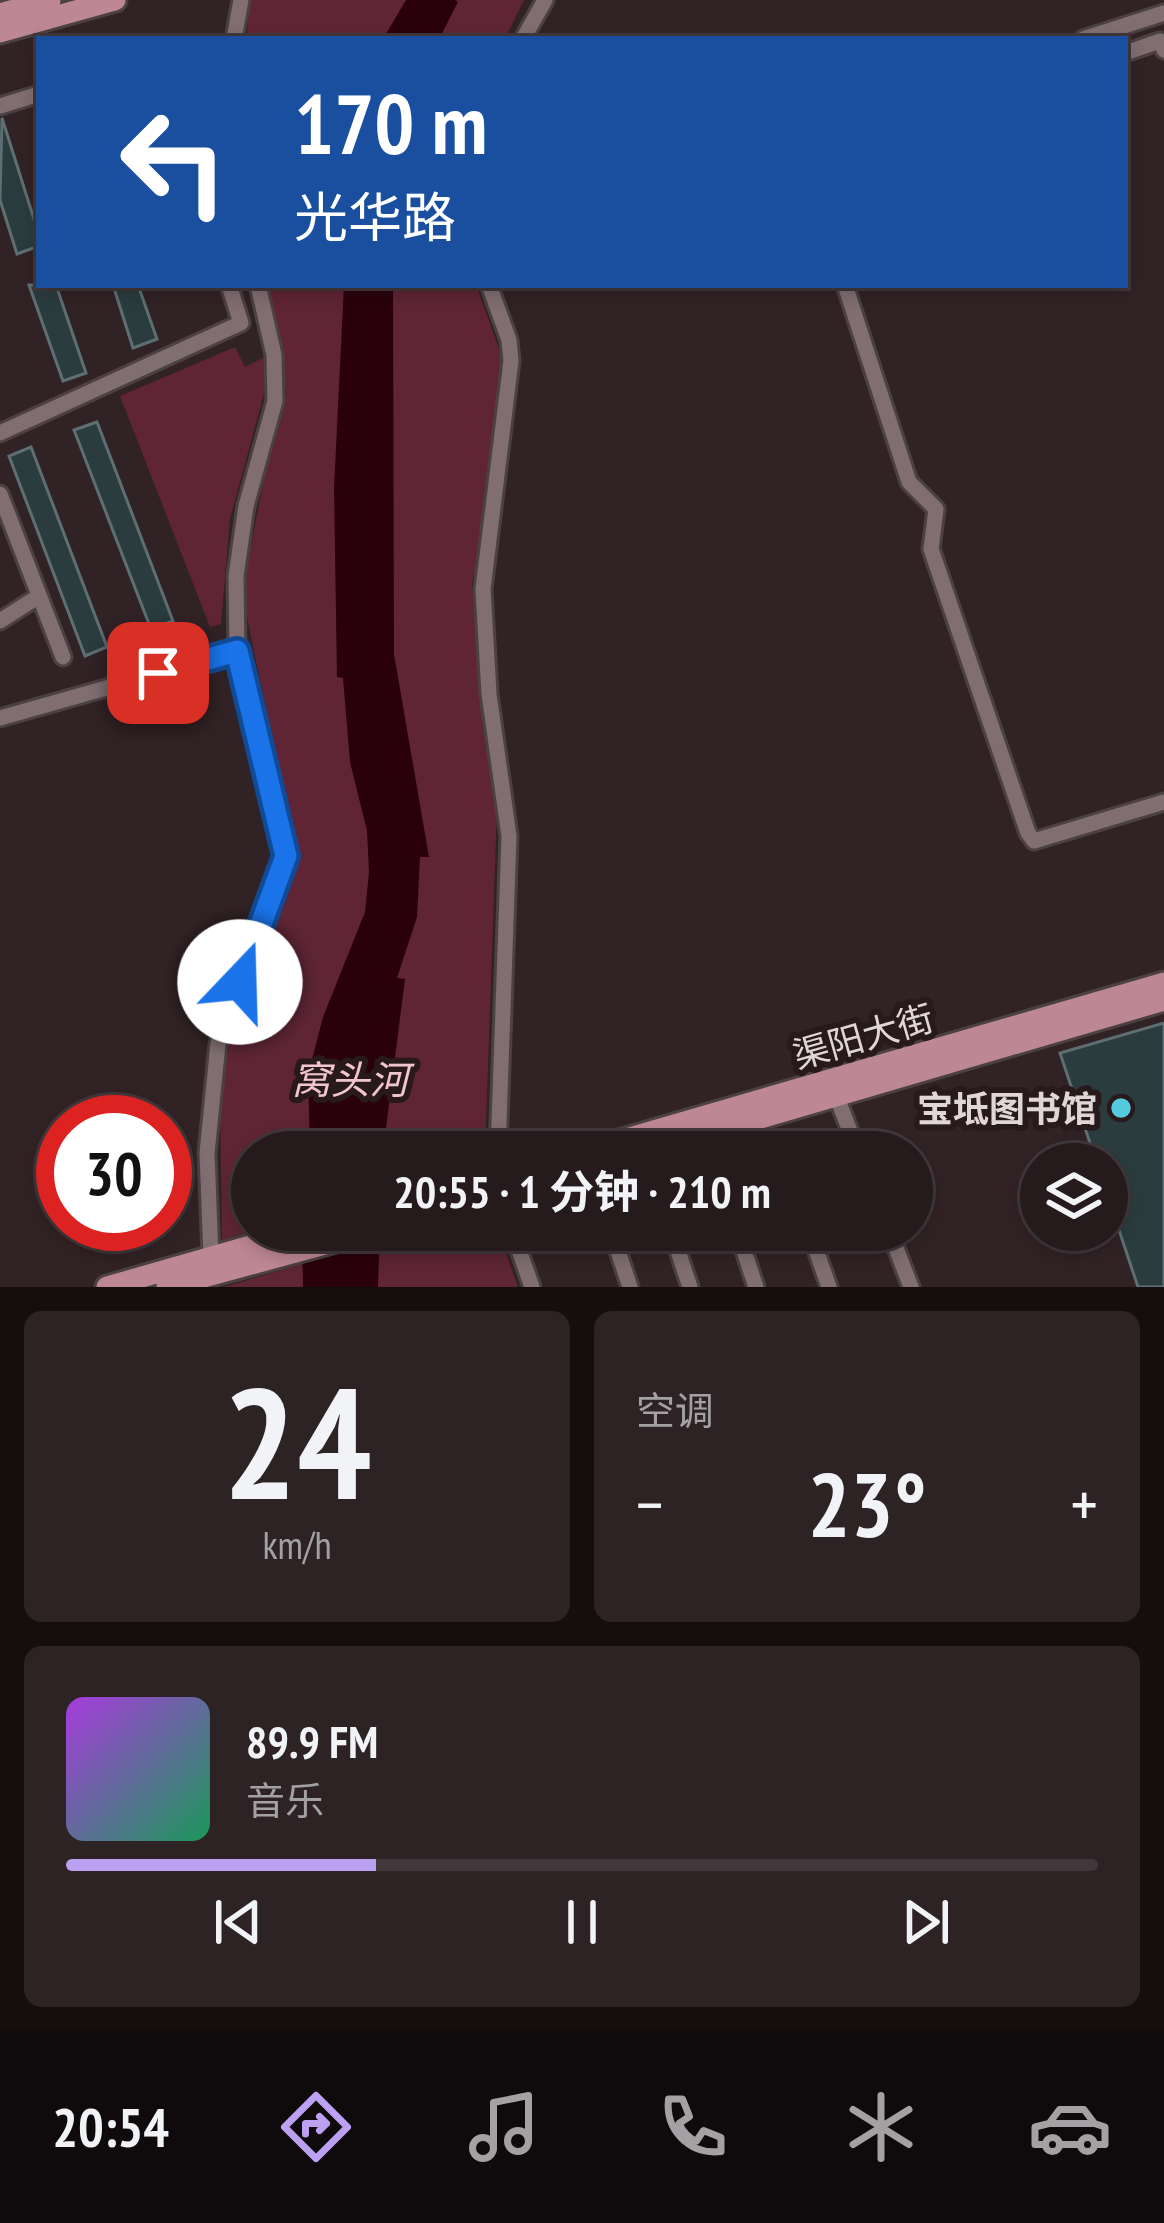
<!DOCTYPE html>
<html lang="zh">
<meta charset="utf-8">
<style>
:root{--surface:#251a1c;--page:#2d2325;--text:#f1f3f6;--muted:#a3a1a3;--line:#42383b;--accent:#bca0f2}
body{margin:0;font-family:"PT Sans Narrow","Noto Sans SC",sans-serif;background:var(--page);color:var(--text);height:100vh;display:flex;flex-direction:column;font-size:45px;white-space:nowrap}
*{box-sizing:border-box;margin:0}
p{font-size:39px;color:var(--muted)}
.icon{flex:none;width:66px;height:66px;fill:none;stroke:currentColor;stroke-width:2;stroke-linecap:round;stroke-linejoin:round}
.map{position:relative;height:1287px;overflow:hidden}
.panel{display:flex;flex-direction:column;gap:24px;padding:24px;background:#140e0f;flex:1}
.panel>*{flex:none}
.hud{position:absolute;left:36px;top:36px;width:1092px;height:252px;border-radius:0px;box-shadow:0 6px 18px #0003,0 0 0 3px var(--line);background:#1a4fa0;color:#fff;overflow:hidden}
.buttons{position:absolute;left:1020px;top:1143px;display:grid;gap:24px}
.buttons a{display:grid;place-items:center;width:108px;height:108px;border-radius:50%;background:var(--surface);box-shadow:0 6px 18px #0003,0 0 0 3px var(--line);font-size:60px}
.speed{position:absolute;left:36px;top:1095px;display:flex;gap:24px;font-size:60px;font-weight:700;text-align:center}
.speed>*{display:grid;place-content:center;width:156px;height:156px;border-radius:50%;background:var(--surface);box-shadow:0 6px 18px #0003,0 0 0 3px var(--line);line-height:1}
.speed .limit{border:18px solid #d22;background:#fff;color:#111}
.pin{position:absolute;display:grid;place-items:center;width:102px;height:102px;color:#fff;margin:-51px;border-radius:24px;box-shadow:0 6px 18px #0006}
.me{position:absolute;width:132px;margin:-66px;rotate:21deg;stroke-linejoin:round;filter:drop-shadow(0 0 9px #0008)}
.turn{display:flex;align-items:center;gap:42px;height:252px;padding:0 60px;font-size:54px}
.turn .icon{width:156px;height:156px;stroke-width:2.5}
.turn b{display:block;font-size:84px;line-height:102px}
.big{font-size:90px;font-weight:700;line-height:1.1}
.panel .card{flex:1;display:flex;flex-direction:column;justify-content:center;gap:18px;min-width:0;padding:0 42px;border-radius:18px;background:var(--page)}
.panel .dial{align-items:center;gap:0}
.dial b{font-size:156px;line-height:1}
.song{display:flex;align-items:center;gap:36px}
.cover{width:144px;height:144px;border-radius:18px;background:linear-gradient(135deg,hsl(280 70% 55%),hsl(150 70% 35%))}
.played{height:12px;border-radius:6px;background:linear-gradient(90deg,var(--accent) 30%,var(--line) 30%)}
.keys{display:flex;justify-content:space-around;direction:ltr}
.heat{display:flex;justify-content:space-between;align-items:center;font-size:66px;direction:ltr}
.panel .tiles{flex:1;display:grid;gap:24px;grid-template-columns:1fr 1fr}
.card:last-child{grid-column:span 2}
.trip{position:absolute;left:231px;top:1131px;width:702px;height:120px;border-radius:60px;background:var(--surface);box-shadow:0 6px 18px #0003,0 0 0 3px var(--line);font-weight:700;line-height:120px;text-align:center}
.tab-bar{display:flex;height:192px;justify-content:space-around;align-items:center;background:#0f0a0b;color:var(--muted)}
.tab-bar .icon{width:84px;height:84px}
.tab-bar .current{color:var(--accent)}
.tab-bar b{font-size:54px;color:var(--text)}
.map>svg:first-child{display:block}
</style>
<div class="map">
<svg width="1164" height="1287" viewBox="0 0 1164 1287">
<rect width="100%" height="100%" fill="#312225"/>
<path fill="#5f2535" d="M249,0H524L505,39H247Z
M265,285H476L503,360L489,499L472,584L484,733L497,808L485,1152H252L255,1230L222,1240L220,1105L231,1033L254,966L286,902L295,853L242,592L267,463L286,392Z
M235,347L245,367L269,355L264,394L230,519L221,624L210,627L120,396Z
M417,1230H498L518,1287H224Z"/>
<path fill="#2a000c" d="M406,0H455L458,2L439,39H383Z
M344,285H393L394,654L429,857H420L417,917L397,978L405,979L383,1152H310L308,1075L323,1017L365,912L369,872L367,831L350,762L343,678L337,677L334,488Z
M302,1230H380L378,1287H303Z"/>
<path fill="#2b3c3f" stroke="#5d6f73" stroke-width="3" d="M2,118L39,235V246L17,254L0,200Z
M29,285H56L86,373L63,381Z
M113,285H138L157,339L133,348Z
M97,422L173,621L151,629L74,430Z
M31,447L107,647L85,656L9,456Z
M1164,1023V1287H1138L1107,1194V1164H1097L1060,1053Z"/>
<g fill="none" stroke-linecap="round" stroke-linejoin="round">
<defs>
<path id="minor" d="M234,39L241,0
M523,39L545,0
M1083,39L1164,13
M1125,53L1160,41L1164,50
M0,106L39,94
M489,285L509,340L511,361L483,589L489,694L509,836L498,1152
M845,285L909,482L936,509L931,549L1028,833L1034,841L1164,802
M0,433L241,323L229,285
M0,494L63,657
M0,621L39,596
M0,718L237,651
M836,1095L858,1152
M743,1123L751,1150L778,1142L781,1152
M512,1230L532,1287
M611,1230L630,1287
M671,1230L690,1287
M737,1230L756,1287
M809,1230L829,1287
M889,1230L911,1287
M211,1257L207,1153L218,1044L286,856L237,651L236,576L246,506L275,401L274,355L258,285"/>
<path id="major" d="M0,14L50,0
M0,32L115,0
M581,1152L1164,983
M644,1152L1164,1000
M107,1287L306,1230
M167,1287L376,1230"/>
</defs>
<use href="#minor" stroke="#4c4142" stroke-width="21"/>
<use href="#major" stroke="#4c4142" stroke-width="27"/>
<use href="#minor" stroke="#806e72" stroke-width="15"/>
<use href="#major" stroke="#be8794" stroke-width="21"/>
</g>
<g fill="none" stroke-linecap="round" stroke-linejoin="round">
<defs>
<path id="route" d="M158,673L237,651L286,856L240,982"/>
</defs>
<use href="#route" stroke="#114b97" stroke-width="30"/>
<use href="#route" stroke="#1a73e8" stroke-width="21"/>
</g>
<circle fill="#55cadf" stroke="#27191c" stroke-width="4.5" cx="1121" cy="1108" r="12"/>
<g text-anchor="middle" dominant-baseline="central" stroke-width="12" stroke-linejoin="round" paint-order="stroke">
<g font-size="36" fill="#e0d6d7" stroke="#27191c">
<text transform="translate(863 1036) rotate(-16)">渠阳大街</text>
</g>
<g font-size="36" font-weight="bold" fill="#e0d6d7" stroke="#27191c" text-anchor="end">
<text x="1097" y="1108">宝坻图书馆</text>
</g>
<g font-size="39" font-style="italic" fill="#f1c5ce" stroke="#27191c">
<text x="350" y="1079">窝头河</text>
</g>
</g>
</svg>
<div class="buttons">
<a><svg class="icon" aria-label="layers" viewBox="0 0 24 24"><path d="M12 4l9 5-9 5-9-5zM3 14l9 5 9-5"/></svg></a>
</div>
<div class="speed"><div class="limit">30</div></div>
<div class="pin" style="left:158px;top:673px;background:#d93025"><svg class="icon" aria-label="arrive" viewBox="0 0 24 24"><path d="M6 21V4h12l-3 4 3 4H6"/></svg></div>
<svg class="me" style="left:240px;top:982px" viewBox="-20 -20 40 40"><circle r="19" fill="#fff"/><path d="M0-13L10 11 0 6-10 11z" fill="#1a73e8"/></svg>
<div class="trip">20:55 · 1 分钟 · 210 m</div>
<div class="hud">
<div class="turn"><svg class="icon" aria-label="left" viewBox="0 0 24 24"><path d="M17 20v-9H6M10 6l-5 5 5 5"/></svg><div><b>170 m</b>光华路</div></div>
</div>
</div>
<section class="panel">
<div class="tiles">
<div class="card dial"><b>24</b><p>km/h</p></div>
<div class="card"><p>空调</p>
<div class="heat"><a>−</a><b class="big">23°</b><a>+</a></div>
</div>
<div class="card">
<div class="song"><i class="cover"></i><div><b>89.9 FM</b><p>音乐</p></div></div>
<div class="played"></div>
<div class="keys"><svg class="icon" aria-label="previous" viewBox="0 0 24 24"><path d="M18 5L8 12l10 7zM5 5v14"/></svg><svg class="icon" aria-label="pause" viewBox="0 0 24 24"><path d="M8 5v14M16 5v14"/></svg><svg class="icon" aria-label="next" viewBox="0 0 24 24"><path d="M6 5l10 7-10 7zM19 5v14"/></svg></div>
</div>
</div>
</section>
<nav class="tab-bar">
<b>20:54</b>
<svg class="icon current" aria-label="directions" viewBox="0 0 24 24"><path d="M12 3l9 9-9 9-9-9zM9 14v-3h6M13 9l2 2-2 2"/></svg>
<svg class="icon" aria-label="music" viewBox="0 0 24 24"><path d="M9 18V5l10-2v13"/><circle cx="6" cy="18" r="3"/><circle cx="16" cy="16" r="3"/></svg>
<svg class="icon" aria-label="phone" viewBox="0 0 24 24"><path d="M5 4h4l2 5-3 2q2 4 5 5l2-3 5 2v4C11 20 4 13 5 4z"/></svg>
<svg class="icon" aria-label="climate" viewBox="0 0 24 24"><path d="M12 3v18M4 7l16 10M4 17L20 7"/></svg>
<svg class="icon" aria-label="car" viewBox="0 0 24 24"><path d="M5 17H2v-5l4-1 3-4h7l3 4 3 1v5h-3M9 17h6M6 11h13"/><circle cx="7" cy="17" r="2"/><circle cx="17" cy="17" r="2"/></svg>
</nav>
